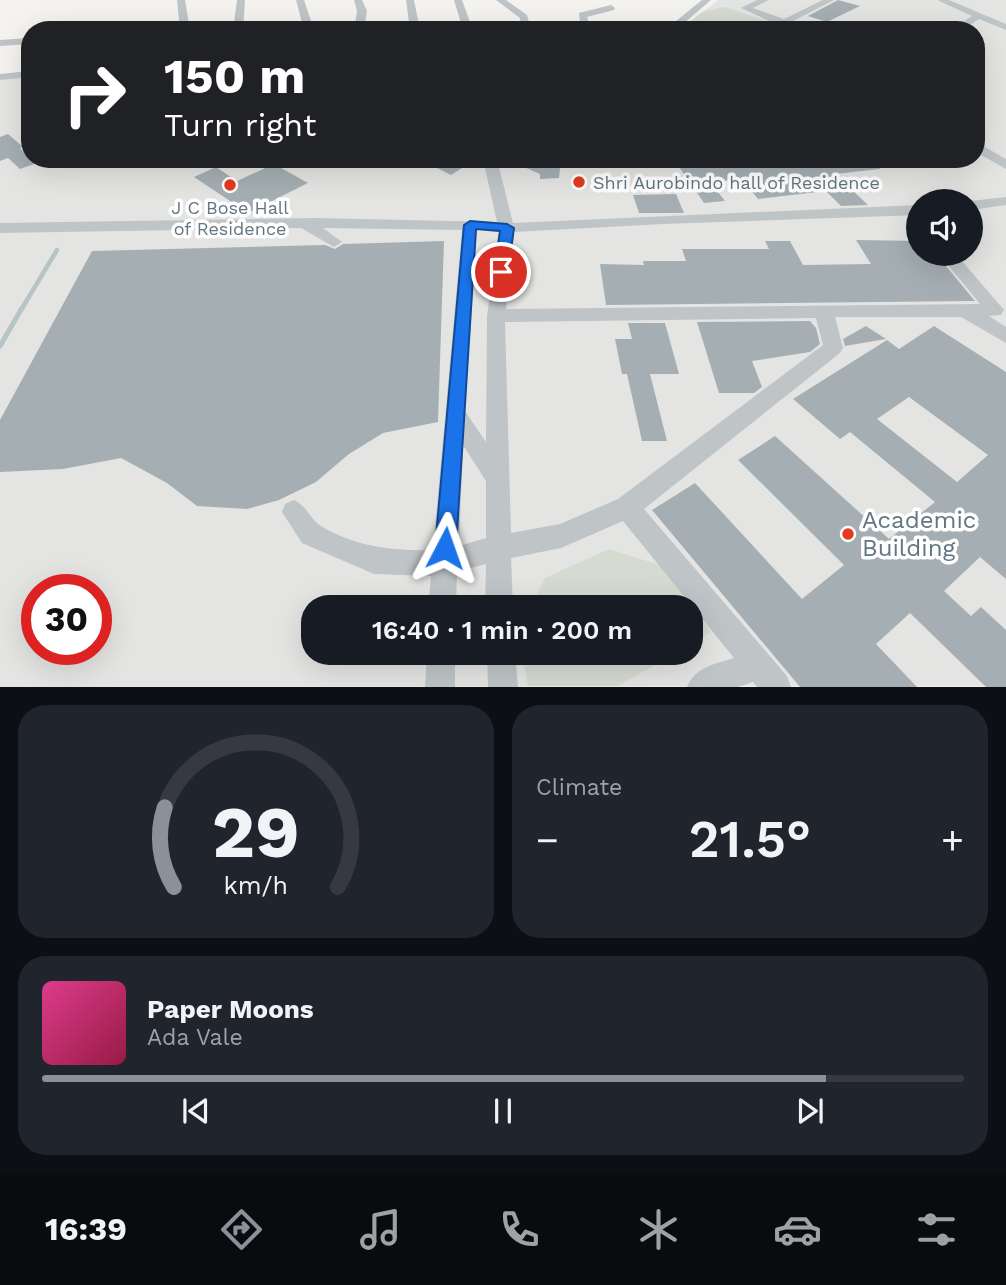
<!DOCTYPE html>
<meta charset="utf-8">
<style>
:root{--surface:#171b24;--page:#20242c;--text:#f1f3f6;--muted:#9ea1a6;--line:#363941;--accent:#8c9099}
body{margin:0;font-family:"Work Sans",sans-serif;background:var(--page);color:var(--text);height:100vh;display:flex;flex-direction:column;font-size:26px;white-space:nowrap}
*{box-sizing:border-box;margin:0}
p{font-size:23px;color:var(--muted)}
.icon{flex:none;width:38px;height:38px;fill:none;stroke:currentColor;stroke-width:2;stroke-linecap:round;stroke-linejoin:round}
.map{position:relative;height:687px;overflow:hidden}
.side{display:flex;flex-direction:column;gap:18px;padding:18px;background:#0d0f14;flex:1}
.side>*{flex:none}
.guide{position:absolute;left:21px;top:21px;width:964px;height:147px;border-radius:28px;box-shadow:0 7px 28px #0002;background:#202124;color:#fff;overflow:hidden}
.fabs{position:absolute;left:906px;top:189px;display:grid;gap:14px}
.fabs a{display:grid;place-items:center;width:77px;height:77px;border-radius:50%;background:var(--surface);box-shadow:0 7px 28px #0002;font-size:35px}
.speed{position:absolute;left:21px;top:574px;display:flex;gap:14px;font-size:35px;font-weight:700;text-align:center}
.speed>*{display:grid;place-content:center;width:91px;height:91px;border-radius:50%;background:var(--surface);box-shadow:0 7px 28px #0002;line-height:1}
.speed .limit{border:10px solid #d22;background:#fff;color:#111}
.pin{position:absolute;display:grid;place-items:center;width:60px;height:60px;color:#fff;margin:-30px;border:4px solid #fff;border-radius:50%;box-shadow:0 2px 7px #0007}
.me{position:absolute;width:77px;margin:-38px;rotate:4deg;stroke-linejoin:round;filter:drop-shadow(0 0 5px #0008)}
.turn{display:flex;align-items:center;gap:24px;height:147px;padding:0 28px;font-size:32px}
.turn .icon{width:91px;height:91px;stroke-width:2.5}
.turn b{display:block;font-size:49px;line-height:60px}
.big{font-size:52px;font-weight:600;line-height:1.1}
.side .tile{flex:1;display:flex;flex-direction:column;justify-content:center;gap:10px;min-width:0;padding:0 24px;border-radius:28px;background:var(--page)}
.side .dial{align-items:center;gap:0}
.dial svg{height:182px;overflow:visible;fill:none;stroke:var(--line);stroke-width:7;stroke-linecap:round;text-anchor:middle}
.dial text{fill:var(--text);stroke:none}
.song{display:flex;align-items:center;gap:21px}
.cover{width:84px;height:84px;border-radius:10px;background:linear-gradient(135deg,hsl(330 70% 55%),hsl(340 70% 35%))}
.played{height:7px;border-radius:4px;background:linear-gradient(90deg,var(--accent) 85%,var(--line) 85%)}
.keys{display:flex;justify-content:space-around;direction:ltr}
.heat{display:flex;justify-content:space-between;align-items:center;font-size:38px;direction:ltr}
.side .tiles{flex:1;display:grid;gap:18px;grid-template-columns:1fr 1fr}
.tile:last-child{grid-column:span 2}
.trip{position:absolute;left:301px;top:595px;width:402px;height:70px;border-radius:28px;background:var(--surface);box-shadow:0 7px 28px #0002;font-weight:600;line-height:70px;text-align:center}
.tab-bar{display:flex;height:112px;justify-content:space-around;align-items:center;background:#090b0e;color:var(--muted)}
.tab-bar .icon{width:49px;height:49px}
.tab-bar .selected{color:var(--accent)}
.tab-bar b{font-size:32px;color:var(--text)}
.map>svg:first-child{display:block}
</style>
<div class="map">
<svg width="1006" height="687" viewBox="0 0 1006 687">
<rect width="100%" height="100%" fill="#f4f3ef"/>
<path fill="#e4e5e3" fill-rule="evenodd" d="M718,0H1006V686L0,687V78L30,68V159H976V30H682ZM919,201H971V254H919ZM37,590H96V649H37ZM313,607H691V653H313Z"/>
<path fill="#d5dbd0" d="M724,7L770,22L781,30H680L702,12Z
M609,549L669,568L711,632L691,644V607H531L545,578Z
M522,653H676L618,686H528Z"/>
<g fill="none" stroke-linecap="round" stroke-linejoin="round">
<path stroke="#b6c4c6" stroke-width="4.5" d="M21,310L57,250"/>
<path stroke="#b6c4c6" stroke-width="5" d="M0,346L22,308"/>
</g>
<path fill="#a5afb3" fill-rule="evenodd" d="M838,0L860,6L827,22L808,16Z
M8,134L23,147L20,148L30,159L37,163L20,169L8,158L0,161V137Z
M419,159H454L467,165L451,175Z
M506,159H561L559,178L540,179V174Z
M720,159L723,163L734,162L738,166L777,163L773,159H879L880,169L835,174L868,205L841,206L826,191L758,199L742,179L710,182L725,201L704,203L675,161Z
M274,164L308,183L248,213L194,177L216,167L237,181Z
M676,194L684,213H639L633,195Z
M856,240L919,241V254H936L975,301L606,305L600,264L644,265L643,261H686L682,249H769L765,241H790L803,265L871,264Z
M444,241L438,422L383,433L349,454L316,482L279,500L247,509L197,506L167,483L121,458L63,469L0,472V420L92,251L325,245L335,249L343,244Z
M810,321L816,328L820,344L810,352L752,361L762,387L754,393H719L697,322Z
M628,323H665L679,374H650L667,441H642L627,374H622L615,339H632Z
M866,326L886,339L845,346L843,339Z
M934,326L1006,372V579L980,557L944,591L971,616L981,607L1006,630V687H986L910,613L876,644L917,687H800L652,510L695,483L802,599L844,565L738,460L775,436L889,539L935,502L850,432L840,439L793,399L887,340L899,349ZM909,397L988,455L957,482L877,419Z"/>
<g fill="none" stroke-linecap="round" stroke-linejoin="round">
<path fill="#bfc4c6" fill-rule="evenodd" d="M177,0H185L190,30H180Z
M237,0H245L243,30H233Z
M296,0H304L314,30H304Z
M354,0H362L367,11L364,30H354L357,11Z
M406,0H414L420,30H410Z
M454,0H462L473,30H463Z
M496,0H506L527,15L531,30H521L520,18Z
M702,0H711L676,30H665Z
M757,0H769L753,8L784,19L823,0H834L791,22L800,30H789L741,8Z
M937,0H949L1006,24V30L979,19L963,30H951L972,16Z
M611,5L615,8L614,10L587,17L591,30H581L579,13Z
M30,38V44L0,46V40Z
M30,71V77L0,80V74Z
M976,142L1006,159V169L976,152Z
M483,159H497L513,223L919,205V215L663,224L514,232L506,309L980,304L939,254H956L1004,310L1001,315L989,316L1006,327V343L961,317H835L843,348L840,353L644,509L769,655L787,676L791,687H757L753,682L738,687H687C695,667 715,664 734,658L623,521L561,548L511,558L513,607H485L486,564L457,572L456,607H428L431,576L374,574L365,570L302,543L282,512L285,504L294,500C307,506 310,519 321,526C355,547 394,551 433,550L462,230L323,228L342,242L334,247L301,228L0,233V223L314,218L497,222ZM477,230L499,232L487,316L486,442L465,411ZM816,318L823,345L618,499L560,524L511,533L505,322ZM463,445L486,481V538L459,546Z
M1006,197V205L971,210V201Z
M427,653H455V687H425Z
M487,653H515L518,687H488Z"/>
</g>
<path fill="#1a73e8" stroke="#114b97" stroke-width="2" d="M470,221L507,224L514,228L508,272L501,277L494,272L500,231L476,229L456,548L453,555L445,558L438,555L435,548L464,225Z"/>
<g fill="#e43a1f" stroke="#fff" stroke-width="2.5">
<circle cx="579" cy="182" r="7"/>
<circle cx="230" cy="185" r="7"/>
<circle cx="848" cy="534" r="7"/>
</g>
<g text-anchor="middle" dominant-baseline="central" stroke-width="7" stroke-linejoin="round" paint-order="stroke">
<g font-size="18" fill="#627681" stroke="#fff" text-anchor="start">
<text x="593" y="182">Shri Aurobindo hall of Residence</text>
<text x="230" y="207" text-anchor="middle">J C Bose Hall<tspan x="230" dy="21">of Residence</tspan></text>
</g>
<g font-size="24" fill="#627681" stroke="#fff" text-anchor="start">
<text x="862" y="520">Academic<tspan x="862" dy="28">Building</tspan></text>
</g>
</g>
</svg>
<div class="fabs">
<a><svg class="icon" aria-label="sound" viewBox="0 0 24 24"><path d="M4 9h4l5-4v14l-5-4H4zM17 9q2 3 0 6"/></svg></a>
</div>
<div class="speed"><div class="limit">30</div></div>
<div class="pin" style="left:501px;top:272px;background:#d93025"><svg class="icon" aria-label="arrive" viewBox="0 0 24 24"><path d="M6 21V4h12l-3 4 3 4H6"/></svg></div>
<svg class="me" style="left:445px;top:548px" viewBox="-20 -20 40 40"><path d="M0-17L14 15 0 8-14 15z" fill="#1a73e8" stroke="#fff" stroke-width="4"/></svg>
<div class="trip">16:40 · 1 min · 200 m</div>
<div class="guide">
<div class="turn"><svg class="icon" aria-label="right" viewBox="0 0 24 24"><path d="M7 20v-9h11M14 6l5 5-5 5"/></svg><div><b>150 m</b>Turn right</div></div>
</div>
</div>
<section class="side">
<div class="tiles">
<div class="tile dial"><svg viewBox="0 0 100 80">
<path d="M14 69A42 42 0 1 1 86 69"/>
<path d="M14 69A42 42 0 0 1 10 34" stroke="#8c9099"/>
<text x="50" y="56" font-size="32" font-weight="700">29</text>
<text x="50" y="72" font-size="11">km/h</text>
</svg></div>
<div class="tile"><p>Climate</p>
<div class="heat"><a>−</a><b class="big">21.5°</b><a>+</a></div>
</div>
<div class="tile">
<div class="song"><i class="cover"></i><div><b>Paper Moons</b><p>Ada Vale</p></div></div>
<div class="played"></div>
<div class="keys"><svg class="icon" aria-label="previous" viewBox="0 0 24 24"><path d="M18 5L8 12l10 7zM5 5v14"/></svg><svg class="icon" aria-label="pause" viewBox="0 0 24 24"><path d="M8 5v14M16 5v14"/></svg><svg class="icon" aria-label="next" viewBox="0 0 24 24"><path d="M6 5l10 7-10 7zM19 5v14"/></svg></div>
</div>
</div>
</section>
<nav class="tab-bar">
<b>16:39</b>
<svg class="icon selected" aria-label="directions" viewBox="0 0 24 24"><path d="M12 3l9 9-9 9-9-9zM9 14v-3h6M13 9l2 2-2 2"/></svg>
<svg class="icon" aria-label="music" viewBox="0 0 24 24"><path d="M9 18V5l10-2v13"/><circle cx="6" cy="18" r="3"/><circle cx="16" cy="16" r="3"/></svg>
<svg class="icon" aria-label="phone" viewBox="0 0 24 24"><path d="M5 4h4l2 5-3 2q2 4 5 5l2-3 5 2v4C11 20 4 13 5 4z"/></svg>
<svg class="icon" aria-label="climate" viewBox="0 0 24 24"><path d="M12 3v18M4 7l16 10M4 17L20 7"/></svg>
<svg class="icon" aria-label="car" viewBox="0 0 24 24"><path d="M5 17H2v-5l4-1 3-4h7l3 4 3 1v5h-3M9 17h6M6 11h13"/><circle cx="7" cy="17" r="2"/><circle cx="17" cy="17" r="2"/></svg>
<svg class="icon" aria-label="filters" viewBox="0 0 24 24"><path d="M4 7h16M4 17h16"/><circle cx="9" cy="7" r="2"/><circle cx="15" cy="17" r="2"/></svg>
</nav>
